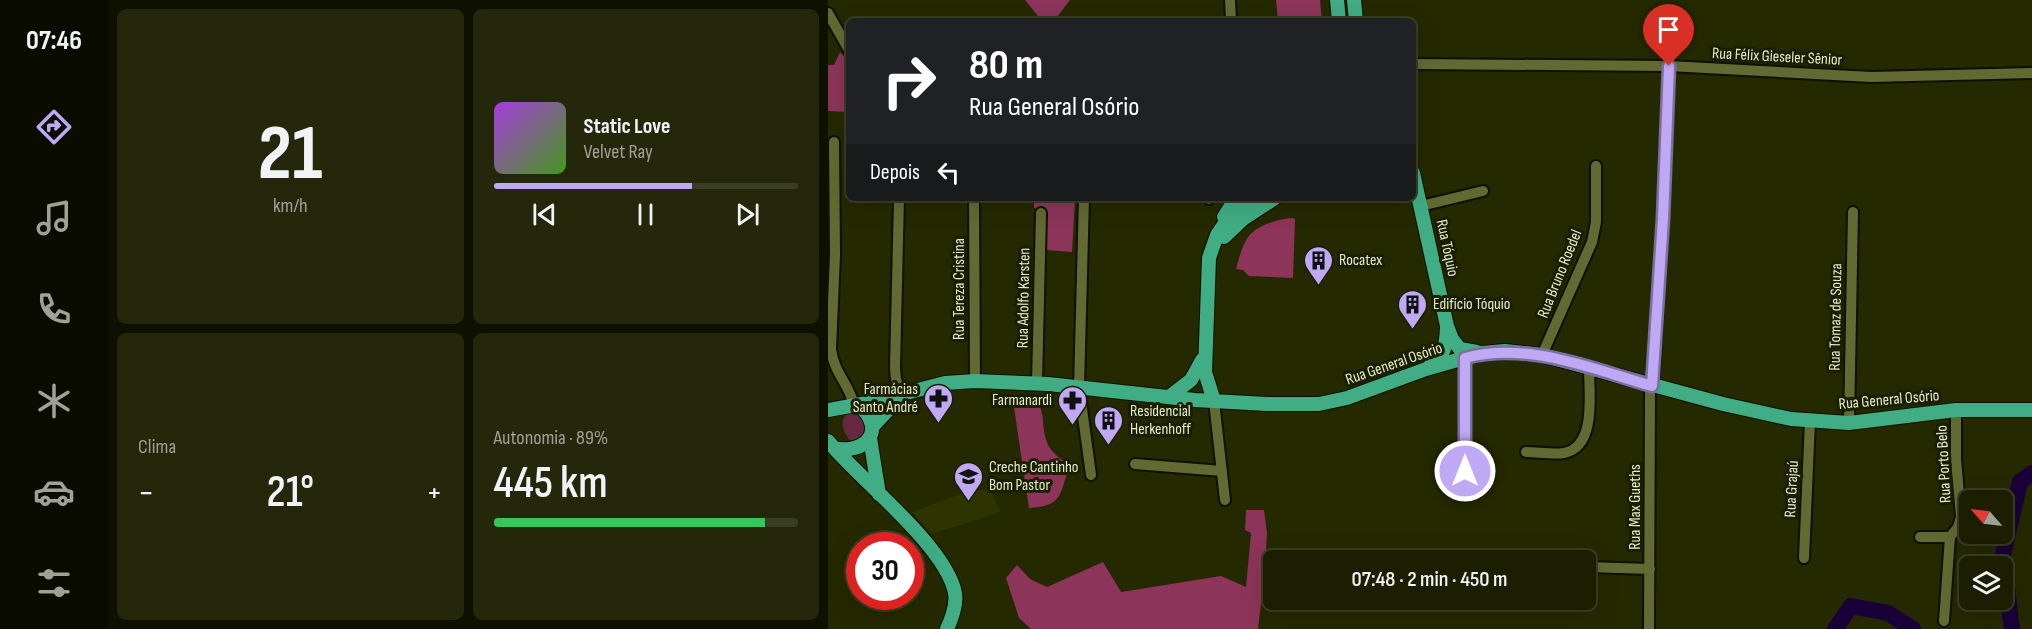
<!DOCTYPE html>
<html lang="pt">
<meta charset="utf-8">
<style>
:root{--surface:#1b1f00;--page:#24270a;--text:#f1f3f6;--muted:#a0a299;--line:#393d22;--accent:#bfa9f4}
body{margin:0;font-family:"Sofia Sans Condensed",sans-serif;background:var(--page);color:var(--text);height:100vh;display:flex;flex-direction:column;font-size:22px;white-space:nowrap}
*{box-sizing:border-box;margin:0}
p{font-size:20px;color:var(--muted)}
.icon{flex:none;width:33px;height:33px;fill:none;stroke:currentColor;stroke-width:2;stroke-linecap:round;stroke-linejoin:round}
.map{position:relative;flex:1;overflow:hidden}
.side{display:flex;flex-direction:column;gap:9px;padding:9px;background:#0f1100;width:720px}
.side>*{flex:none}
.top-card{position:absolute;left:18px;top:18px;width:570px;height:183px;border-radius:9px;box-shadow:0 6px 24px #0002,0 0 0 2px var(--line);background:#202124;color:#fff;overflow:hidden}
.needle{width:39px;rotate:298deg}
.fabs{position:absolute;left:1131px;top:490px;display:grid;gap:12px}
.fabs a{display:grid;place-items:center;width:54px;height:54px;border-radius:9px;background:var(--surface);box-shadow:0 6px 24px #0002,0 0 0 2px var(--line);font-size:30px}
.speed{position:absolute;left:18px;top:532px;display:flex;gap:12px;font-size:30px;font-weight:700;text-align:center}
.speed>*{display:grid;place-content:center;width:78px;height:78px;border-radius:50%;background:var(--surface);box-shadow:0 6px 24px #0002,0 0 0 2px var(--line);line-height:1}
.speed .limit{border:9px solid #d22;background:#fff;color:#111}
.pin{position:absolute;display:grid;place-items:center;width:51px;height:51px;color:#fff;margin:-62px -26px;border-radius:50% 50% 50% 0;rotate:-45deg;box-shadow:0 0 6px #0007}
.pin .icon{rotate:45deg}
.me{position:absolute;width:66px;margin:-33px;rotate:0deg;stroke-linejoin:round;filter:drop-shadow(0 0 4px #0008)}
.turn{display:flex;align-items:center;gap:21px;height:126px;padding:0 24px;font-size:27px}
.turn .icon{width:78px;height:78px;stroke-width:2.5}
.turn b{display:block;font-size:42px;line-height:51px}
.then{display:flex;align-items:center;height:57px;padding:0 24px;background:#0003;gap:12px;font-size:22px}
.big{font-size:45px;font-weight:600;line-height:1.1}
.side .card{flex:1;display:flex;flex-direction:column;justify-content:center;gap:9px;min-width:0;padding:0 21px;border-radius:9px;background:var(--page)}
.side .dial{align-items:center;gap:0}
.dial b{font-size:78px;line-height:1}
.song{display:flex;align-items:center;gap:18px}
.cover{width:72px;height:72px;border-radius:9px;background:linear-gradient(135deg,hsl(280 70% 55%),hsl(100 70% 35%))}
.played{height:6px;border-radius:3px;background:linear-gradient(90deg,var(--accent) 65%,var(--line) 65%)}
.keys{display:flex;justify-content:space-around;direction:ltr}
.heat{display:flex;justify-content:space-between;align-items:center;font-size:33px;direction:ltr}
.charge{height:9px;border-radius:4px;background:linear-gradient(90deg,#34c759 89%,var(--line) 0)}
.side .tiles{flex:1;display:grid;gap:9px;grid-template-columns:repeat(2,1fr)}
.trip{position:absolute;left:435px;top:550px;width:333px;height:60px;border-radius:9px;background:var(--surface);box-shadow:0 6px 24px #0002,0 0 0 2px var(--line);font-weight:600;line-height:60px;text-align:center}
main{display:flex;flex:1;min-height:0}
.tabs{display:flex;flex-direction:column;width:108px;justify-content:space-around;align-items:center;background:#0b0c00;color:var(--muted)}
.tabs .icon{width:42px;height:42px}
.tabs .current{color:var(--accent)}
.tabs b{font-size:27px;color:var(--text)}
.map>svg:first-child{display:block}
</style>
<main>
<nav class="tabs">
<b>07:46</b>
<svg class="icon current" aria-label="directions" viewBox="0 0 24 24"><path d="M12 3l9 9-9 9-9-9zM9 14v-3h6M13 9l2 2-2 2"/></svg>
<svg class="icon" aria-label="music" viewBox="0 0 24 24"><path d="M9 18V5l10-2v13"/><circle cx="6" cy="18" r="3"/><circle cx="16" cy="16" r="3"/></svg>
<svg class="icon" aria-label="phone" viewBox="0 0 24 24"><path d="M5 4h4l2 5-3 2q2 4 5 5l2-3 5 2v4C11 20 4 13 5 4z"/></svg>
<svg class="icon" aria-label="climate" viewBox="0 0 24 24"><path d="M12 3v18M4 7l16 10M4 17L20 7"/></svg>
<svg class="icon" aria-label="car" viewBox="0 0 24 24"><path d="M5 17H2v-5l4-1 3-4h7l3 4 3 1v5h-3M9 17h6M6 11h13"/><circle cx="7" cy="17" r="2"/><circle cx="17" cy="17" r="2"/></svg>
<svg class="icon" aria-label="filters" viewBox="0 0 24 24"><path d="M4 7h16M4 17h16"/><circle cx="9" cy="7" r="2"/><circle cx="15" cy="17" r="2"/></svg>
</nav>
<section class="side">
<div class="tiles">
<div class="card dial"><b>21</b><p>km/h</p></div>
<div class="card">
<div class="song"><i class="cover"></i><div><b>Static Love</b><p>Velvet Ray</p></div></div>
<div class="played"></div>
<div class="keys"><svg class="icon" aria-label="previous" viewBox="0 0 24 24"><path d="M18 5L8 12l10 7zM5 5v14"/></svg><svg class="icon" aria-label="pause" viewBox="0 0 24 24"><path d="M8 5v14M16 5v14"/></svg><svg class="icon" aria-label="next" viewBox="0 0 24 24"><path d="M6 5l10 7-10 7zM19 5v14"/></svg></div>
</div>
<div class="card"><p>Clima</p>
<div class="heat"><a>−</a><b class="big">21°</b><a>+</a></div>
</div>
<div class="card"><p>Autonomia · 89%</p><b class="big">445 km</b><div class="charge"></div></div>
</div>
</section>
<div class="map">
<svg width="1204" height="629" viewBox="0 0 1204 629">
<rect width="100%" height="100%" fill="#242900"/>
<path fill="#2d3400" d="M162,489L173,512L104,534L84,512L140,491Z"/>
<path fill="#662740" d="M23,412C31,413 38,419 37,428C32,466 0,420 23,412Z"/>
<path fill="#8c3459" d="M197,0H242L226,21H214Z
M448,0H492L494,21H450Z
M12,52L21,62V112L0,111V65H6Z
M206,198H247L244,252L217,250V210L206,208Z
M464,218L467,219L465,278L421,276L415,270L408,269C411,258 414,246 420,237C429,225 450,219 464,218Z
M184,394C231,396 204,429 226,453C230,458 237,461 242,465C231,494 236,506 201,508Z
M418,510H436L439,533L437,570L430,629H203L191,618L178,578L189,565L202,579L219,587L275,562L293,592L393,576L418,587L423,533L417,530Z"/>
<g fill="none" stroke-linecap="round" stroke-linejoin="round">
<path stroke="#1a0038" stroke-width="16" d="M1007,629L1023,606L1060,613L1085,629
M1184,629L1175,555L1192,482L1204,473"/>
<defs>
<path id="minor" d="M402,0L403,21
M0,13L21,50
M585,64L841,66L1043,77L1204,73
M6,142L7,255L3,349C6,373 21,384 26,405
M71,198L67,368L68,380L75,393
M146,198L147,381
M256,198L251,387L263,475
M381,199V198
M593,206L655,191
M714,355L764,242L768,222V166
M637,358V471
M209,383L213,213
M386,401L397,500
M1021,423L1025,212
M698,452C710,452 724,455 736,453C769,447 761,392 761,368
M307,464L394,471
M1092,537H1122
M976,558L982,421
M450,559L512,561
M758,567L822,569
M1116,621L1122,537L1130,527L1133,517L1128,459V410
M821,629L822,393L826,375L835,219L841,66"/>
<path id="major" d="M509,0L511,21
M526,0L528,21
M585,173L619,326L624,339L632,349L649,352
M396,217L408,198
M396,237L415,219L447,198
M602,366C617,355 618,346 619,328
M341,397L363,380L374,360
M386,401L377,372L381,258L389,235L402,216L429,198
M0,410L39,403L117,383L147,381L220,384L367,400L439,404H491L519,398L598,369L654,353L677,351L714,355L895,404L963,419L1021,423L1128,410H1204
M45,426L74,395
M42,438L51,494
M0,441C32,480 118,546 127,593C129,605 124,618 119,629
M6,448C38,455 59,430 31,405"/>
</defs>
<use href="#minor" stroke="#0e1100" stroke-width="14"/>
<use href="#major" stroke="#0e1100" stroke-width="16"/>
<use href="#minor" stroke="#616a32" stroke-width="10"/>
<use href="#major" stroke="#40ad84" stroke-width="14"/>
</g>
<g fill="none" stroke-linecap="round" stroke-linejoin="round">
<defs>
<path id="route" d="M637,471V358C700,341 764,369 824,386L835,219L841,66"/>
</defs>
<use href="#route" stroke="#7c6e9f" stroke-width="15"/>
<use href="#route" stroke="#bfa9f4" stroke-width="10"/>
</g>
<defs>
<symbol id="building-pin" viewBox="-11 -11 22 30"><path d="M0 17L-7.5 6A9.5 9.5 0 1 1 7.5 6Z" fill="#bfa9f4" stroke="#1b1f02"/><path d="M-4-6H4V6H1V3H-1V6H-4ZM-2.5-4.3h1.7v1.8h-1.7ZM.8-4.3h1.7v1.8H.8ZM-2.5-1h1.7V.8h-1.7ZM.8-1h1.7V.8H.8Z" fill="#111"/></symbol>
<symbol id="pharmacy-pin" viewBox="-11 -11 22 30"><path d="M0 17L-7.5 6A9.5 9.5 0 1 1 7.5 6Z" fill="#bfa9f4" stroke="#1b1f02"/><path d="M-2-6h4v4h4v4h-4v4h-4v-4h-4v-4h4Z" fill="#111"/></symbol>
<symbol id="school-pin" viewBox="-11 -11 22 30"><path d="M0 17L-7.5 6A9.5 9.5 0 1 1 7.5 6Z" fill="#bfa9f4" stroke="#1b1f02"/><path d="M0-5L7-2L0 1L-7-2ZM-4 1L0 2.5L4 1V4Q0 6-4 4Z" fill="#111"/></symbol>
</defs>
<g fill-rule="evenodd">
<use href="#building-pin" x="474" y="244" width="33" height="45"/>
<use href="#building-pin" x="568" y="288" width="33" height="45"/>
<use href="#pharmacy-pin" x="94" y="382" width="33" height="45"/>
<use href="#pharmacy-pin" x="228" y="384" width="33" height="45"/>
<use href="#building-pin" x="264" y="404" width="33" height="45"/>
<use href="#school-pin" x="124" y="460" width="33" height="45"/>
</g>
<g text-anchor="middle" dominant-baseline="central" stroke-width="6" stroke-linejoin="round" paint-order="stroke">
<g font-size="16" fill="#e5ecce" stroke="#1b1f02">
<text transform="translate(949 57) rotate(3)">Rua Félix Gieseler Sênior</text>
<text transform="translate(619 248) rotate(78)">Rua Tóquio</text>
<text transform="translate(732 274) rotate(-68)">Rua Bruno Roedel</text>
<text transform="translate(131 289) rotate(-90)">Rua Tereza Cristina</text>
<text transform="translate(196 298) rotate(-89)">Rua Adolfo Karsten</text>
<text transform="translate(1008 317) rotate(-89)">Rua Tomaz de Souza</text>
<text transform="translate(566 364) rotate(-19)">Rua General Osório</text>
<text transform="translate(1061 400) rotate(-5)">Rua General Osório</text>
<text transform="translate(1116 464) rotate(-93)">Rua Porto Belo</text>
<text transform="translate(964 489) rotate(-87)">Rua Grajaú</text>
<text transform="translate(807 507) rotate(-90)">Rua Max Gueths</text>
</g>
<g font-size="16" fill="#e5ecce" stroke="#1b1f02" text-anchor="start">
<text x="511" y="260">Rocatex</text>
<text x="605" y="304">Edifício Tóquio</text>
<text x="90" y="389" text-anchor="end">Farmácias<tspan x="90" dy="18">Santo André</tspan></text>
<text x="224" y="400" text-anchor="end">Farmanardi</text>
<text x="302" y="411">Residencial<tspan x="302" dy="18">Herkenhoff</tspan></text>
<text x="161" y="467">Creche Cantinho<tspan x="161" dy="18">Bom Pastor</tspan></text>
</g>
</g>
</svg>
<div class="fabs">
<a><svg class="needle" viewBox="-14 -14 28 28"><path d="M0-13l5 13h-10z" fill="#e53935"/><path d="M0 13l5-13h-10z" fill="#a0a299"/></svg></a>
<a><svg class="icon" aria-label="layers" viewBox="0 0 24 24"><path d="M12 4l9 5-9 5-9-5zM3 14l9 5 9-5"/></svg></a>
</div>
<div class="speed"><div class="limit">30</div></div>
<div class="pin" style="left:841px;top:66px;background:#d93025"><svg class="icon" aria-label="arrive" viewBox="0 0 24 24"><path d="M6 21V4h12l-3 4 3 4H6"/></svg></div>
<svg class="me" style="left:637px;top:471px" viewBox="-20 -20 40 40"><circle r="17" fill="#bfa9f4" stroke="#fff" stroke-width="3"/><path d="M0-11L8 9 0 5-8 9z" fill="#fff"/></svg>
<div class="trip">07:48 · 2 min · 450 m</div>
<div class="top-card">
<div class="turn"><svg class="icon" aria-label="right" viewBox="0 0 24 24"><path d="M7 20v-9h11M14 6l5 5-5 5"/></svg><div><b>80 m</b>Rua General Osório</div></div>
<div class="then">Depois<svg class="icon" aria-label="left" viewBox="0 0 24 24"><path d="M17 20v-9H6M10 6l-5 5 5 5"/></svg></div>
</div>
</div>
</main>
